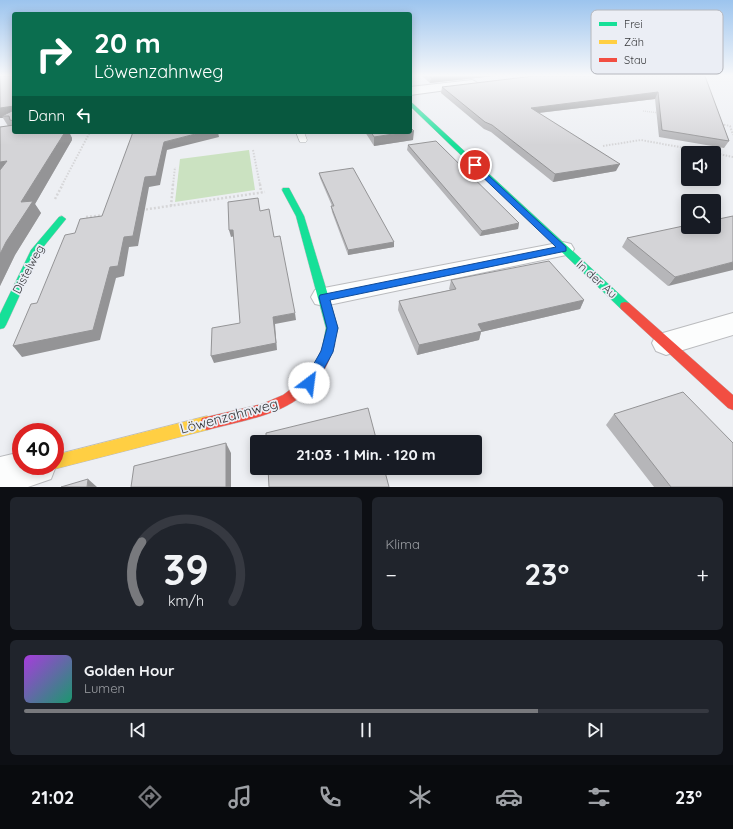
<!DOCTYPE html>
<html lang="de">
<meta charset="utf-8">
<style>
:root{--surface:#171b24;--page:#20242c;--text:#f1f3f6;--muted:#9ea1a6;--line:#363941;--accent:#78797d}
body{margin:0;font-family:Quicksand,sans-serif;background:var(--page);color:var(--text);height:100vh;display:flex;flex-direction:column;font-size:15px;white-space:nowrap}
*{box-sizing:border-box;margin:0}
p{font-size:13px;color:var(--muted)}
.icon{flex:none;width:22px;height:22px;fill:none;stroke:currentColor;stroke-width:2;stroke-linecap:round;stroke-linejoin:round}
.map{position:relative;height:487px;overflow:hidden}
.panel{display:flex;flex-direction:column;gap:10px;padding:10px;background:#0d0f14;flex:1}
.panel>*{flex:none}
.banner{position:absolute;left:12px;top:12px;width:400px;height:122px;border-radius:4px;box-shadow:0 2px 10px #0003;background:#0b6e4f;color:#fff;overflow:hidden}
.controls{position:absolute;left:681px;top:146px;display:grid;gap:8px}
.controls a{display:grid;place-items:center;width:40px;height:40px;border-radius:4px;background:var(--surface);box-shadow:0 2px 10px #0003;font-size:20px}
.speed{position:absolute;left:12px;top:423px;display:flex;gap:8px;font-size:20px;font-weight:700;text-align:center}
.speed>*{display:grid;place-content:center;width:52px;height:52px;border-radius:50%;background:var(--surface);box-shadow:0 2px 10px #0003;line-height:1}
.speed .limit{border:6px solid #d22;background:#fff;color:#111}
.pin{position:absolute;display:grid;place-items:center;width:34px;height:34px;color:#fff;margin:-17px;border:2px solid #fff;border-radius:50%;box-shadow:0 1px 4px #0007}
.me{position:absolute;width:44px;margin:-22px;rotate:30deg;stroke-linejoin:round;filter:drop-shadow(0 0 3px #0008)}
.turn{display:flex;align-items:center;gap:14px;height:84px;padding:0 16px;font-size:18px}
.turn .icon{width:52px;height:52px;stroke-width:2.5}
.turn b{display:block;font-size:28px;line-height:34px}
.then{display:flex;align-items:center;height:38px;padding:0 16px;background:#0003;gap:8px;font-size:15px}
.big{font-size:30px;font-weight:700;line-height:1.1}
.panel .tile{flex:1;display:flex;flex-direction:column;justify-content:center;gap:6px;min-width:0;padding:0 14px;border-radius:6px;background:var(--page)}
.panel .dial{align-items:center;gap:0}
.dial svg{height:104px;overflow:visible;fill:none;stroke:var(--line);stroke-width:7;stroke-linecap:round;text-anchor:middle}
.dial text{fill:var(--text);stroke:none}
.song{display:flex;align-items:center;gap:12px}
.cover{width:48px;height:48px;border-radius:6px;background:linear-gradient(135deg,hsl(280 70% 55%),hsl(160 70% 35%))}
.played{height:4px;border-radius:2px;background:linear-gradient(90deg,var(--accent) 75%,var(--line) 75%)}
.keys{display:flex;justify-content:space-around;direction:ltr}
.heat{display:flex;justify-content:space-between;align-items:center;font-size:22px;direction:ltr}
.panel .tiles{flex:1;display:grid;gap:10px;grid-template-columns:1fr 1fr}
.tile:last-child{grid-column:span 2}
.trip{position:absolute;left:250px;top:435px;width:232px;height:40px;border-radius:4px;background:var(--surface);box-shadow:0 2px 10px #0003;font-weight:700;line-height:40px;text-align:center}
.tabs{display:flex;height:64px;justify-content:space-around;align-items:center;background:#090b0e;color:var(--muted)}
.tabs .icon{width:28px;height:28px}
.tabs .current{color:var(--accent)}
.tabs b{font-size:18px;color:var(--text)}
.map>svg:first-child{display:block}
</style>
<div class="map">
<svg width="733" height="487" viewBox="0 0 733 487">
<rect width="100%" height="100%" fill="#edeff3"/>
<path fill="#cbe2c1" d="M249,150L255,190L175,202L180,159Z"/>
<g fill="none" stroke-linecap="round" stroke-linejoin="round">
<defs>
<path id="lane" d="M296,132H304L307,140L306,142H300Z"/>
<path id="street" d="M472,80L476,82L478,84L476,86L410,95V87Z
M563,242L571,244L574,249L571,254L324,306L315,304L311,297L315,290L324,288Z
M733,313V335L666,355L656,351L652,343L656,335Z
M21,452V466H55V463L56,466L51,479L28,487H0V457Z"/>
<path id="fast" d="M410,101L629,303L630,306L629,309L625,310L621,309L410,106Z
M283,188H289L304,216L338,328L333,347L329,349L325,347L323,344L326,328L296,216L282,190Z
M62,216L66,219L40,251L6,325L4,328L0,329V314L31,250L59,217Z"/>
<path id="slow" d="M207,416L212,418L214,423L212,428L207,430L55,469L49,466H55V455Z"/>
<path id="jam" d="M625,302L629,303L733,395V410L728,408L621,309L620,306L621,303Z
M329,339L333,341L335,344C315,411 265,415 207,430L202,428L200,423L202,418L262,404L283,395L299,383L312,367L318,358L325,341Z"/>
</defs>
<use href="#lane" stroke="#babbbe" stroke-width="1"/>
<use href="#street" stroke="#babbbe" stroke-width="2"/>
<use href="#fast" stroke="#babbbe" stroke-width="1"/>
<use href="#slow" stroke="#babbbe" stroke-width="1"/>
<use href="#jam" stroke="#babbbe" stroke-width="1"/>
<path stroke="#d6d6d8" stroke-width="1.5" stroke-dasharray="1 1" stroke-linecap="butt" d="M643,111L659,113
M721,124L724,125"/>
<path stroke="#d6d6d8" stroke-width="2" stroke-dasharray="1.5 1.5" stroke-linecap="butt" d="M721,124L730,126L733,135
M603,146L641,140L712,153
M253,150L260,185
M714,153L733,157
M62,185L90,132
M173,185L175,167"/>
<path stroke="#d6d6d8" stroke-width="2.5" stroke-dasharray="2 2" stroke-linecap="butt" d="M260,184L261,192
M55,199L63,184
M171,206L173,184
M142,210L265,192
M86,217L105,215"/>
<use href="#lane" fill="#fcfdfd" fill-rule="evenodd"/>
<use href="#street" fill="#fcfdfd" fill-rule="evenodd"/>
<use href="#fast" fill="#16e098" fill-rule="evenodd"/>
<use href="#slow" fill="#ffcf43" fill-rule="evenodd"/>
<use href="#jam" fill="#f24e42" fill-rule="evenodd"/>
</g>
<path fill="#b6b6b9" d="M0,76H14V132H69L72,138V140L35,204L41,213L15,255L0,286V127L8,126L3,118H0Z
M422,76H494L430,83Z
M705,76L729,141L724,148L659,137L655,99L539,113L616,171L553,182L491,132L484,129L441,93L442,87Z
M365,132H410L413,140L374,146Z
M408,145L519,223L518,229L480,236L407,150Z
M319,173L394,242V247L348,255L332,212L331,206H332L320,178Z
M714,227L668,286L622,247L627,238Z
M451,280L584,300L580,309L481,332L479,340L417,355L398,310L399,301L450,290L449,289Z
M614,414L733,487H654L606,425Z"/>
<path fill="#949496" d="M441,76H494L430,83L431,78Z
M658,92L655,99L529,114L531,108Z
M14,106V116H2L3,118H0V108Z
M410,131H414L413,140L374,146V137L410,132Z
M65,132H69L72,138V140L35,204L41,213L15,255L0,286V254L21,202Z
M203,132H218L219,137L167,150L160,185L149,187L138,246L129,247L124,276L116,278L100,340L22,357L13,346L110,267L124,237L145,177L164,142Z
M7,161L0,174V162Z
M620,164L616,171L553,182L555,174Z
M519,223L518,229L480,236L482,231Z
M229,230H233L235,236L231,237Z
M394,242V247L348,255V250Z
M733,262V270L668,286L675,277Z
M584,300L580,309L481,332L479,340L417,355L419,345L478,324Z
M295,313L296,320L275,324L277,350L214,363L211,356L273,317Z
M226,443L231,453V487H226Z
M88,479L97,487H87Z"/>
<path fill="#d4d4d7" stroke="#949496" d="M0,76H14V106L0,108Z
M430,76H441L431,78Z
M534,76H705L729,141L662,130L658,92L531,108L620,164L555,174L492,125L485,122L442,87Z
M14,110V121L10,120L9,116H2Z
M14,125V132H65L21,202L33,201L6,242L0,254V170L7,161L0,162V127Z
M410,127L414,131H410Z
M133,132H203L164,142L156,176L145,177L133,236L124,237L118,266L110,267L93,330L13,346L31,304L37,303L65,235L75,233L80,219L102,216Z
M371,132H406L374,137Z
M436,141L519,223L482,231L408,145Z
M353,168L394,242L348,250L331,206H334L319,173Z
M258,198L260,211L269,209L274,237L280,236L295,313L273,317L276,343L211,356L212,328L240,323L233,230H229L228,202Z
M733,216V262L675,277L627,238L688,225V227H714V220Z
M549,261L584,300L478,324L482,331L419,345L399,301L456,289L451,280Z
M683,392L733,443V487H671L614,414Z
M368,408L377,442H266V433Z
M226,443V487H131L134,466Z
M268,468H384L389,487H269Z
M88,479L87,487H61Z"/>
<linearGradient id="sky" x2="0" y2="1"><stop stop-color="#9cc4ee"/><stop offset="0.52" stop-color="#f7f8fa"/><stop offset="1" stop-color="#f7f8fa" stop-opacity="0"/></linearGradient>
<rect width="733" height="145" fill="url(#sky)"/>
<path fill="#1a73e8" stroke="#114b97" d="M475,163L566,247V251L330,300L338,328L333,352L314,387L309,389L304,387L303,383L321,351L327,328L319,297L320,295L556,247L472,167L471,165Z"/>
<g text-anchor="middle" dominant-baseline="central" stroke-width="3.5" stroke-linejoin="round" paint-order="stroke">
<g font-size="12" fill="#393a3d" stroke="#ebeef5">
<text transform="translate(28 269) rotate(-62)">Distelweg</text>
<text transform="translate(597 279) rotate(42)">In der Au</text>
</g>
<g font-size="14" fill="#393a3d" stroke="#ebeef5">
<text transform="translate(229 416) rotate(-15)">Löwenzahnweg</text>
</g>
</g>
<rect x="591" y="10" width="132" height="64" rx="6" fill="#ebeef5" stroke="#b6b8be" stroke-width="1"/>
<rect x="599" y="22" width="18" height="4" fill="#16e098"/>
<rect x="599" y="40" width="18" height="4" fill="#ffcf43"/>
<rect x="599" y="58" width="18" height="4" fill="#f24e42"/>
<g font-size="11" fill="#393a3d">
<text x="624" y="28">Frei</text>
<text x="624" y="46">Zäh</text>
<text x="624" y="64">Stau</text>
</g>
</svg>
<div class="controls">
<a><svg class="icon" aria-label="sound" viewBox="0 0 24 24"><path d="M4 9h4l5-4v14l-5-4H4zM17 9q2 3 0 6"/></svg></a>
<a><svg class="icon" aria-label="search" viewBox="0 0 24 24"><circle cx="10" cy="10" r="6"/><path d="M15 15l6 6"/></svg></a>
</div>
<div class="speed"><div class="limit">40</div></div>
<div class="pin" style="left:475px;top:165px;background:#d93025"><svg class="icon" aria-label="arrive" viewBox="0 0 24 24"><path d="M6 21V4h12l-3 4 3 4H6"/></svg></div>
<svg class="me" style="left:309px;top:383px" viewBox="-20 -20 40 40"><circle r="19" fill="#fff"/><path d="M0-13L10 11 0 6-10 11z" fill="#1a73e8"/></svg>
<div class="trip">21:03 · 1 Min. · 120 m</div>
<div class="banner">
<div class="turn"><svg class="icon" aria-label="right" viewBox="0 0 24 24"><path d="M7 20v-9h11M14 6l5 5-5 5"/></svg><div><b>20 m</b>Löwenzahnweg</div></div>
<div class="then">Dann<svg class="icon" aria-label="left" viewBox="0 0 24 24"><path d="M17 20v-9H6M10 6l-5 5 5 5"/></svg></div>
</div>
</div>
<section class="panel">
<div class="tiles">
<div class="tile dial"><svg viewBox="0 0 100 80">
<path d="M14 69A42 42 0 1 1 86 69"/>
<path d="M14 69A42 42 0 0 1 16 23" stroke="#78797d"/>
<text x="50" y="56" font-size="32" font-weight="700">39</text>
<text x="50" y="72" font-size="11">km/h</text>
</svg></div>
<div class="tile"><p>Klima</p>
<div class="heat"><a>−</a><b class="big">23°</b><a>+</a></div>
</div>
<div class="tile">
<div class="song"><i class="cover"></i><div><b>Golden Hour</b><p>Lumen</p></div></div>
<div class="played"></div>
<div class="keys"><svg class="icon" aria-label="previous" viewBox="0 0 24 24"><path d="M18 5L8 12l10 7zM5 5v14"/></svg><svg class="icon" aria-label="pause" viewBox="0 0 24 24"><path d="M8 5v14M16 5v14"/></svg><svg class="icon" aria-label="next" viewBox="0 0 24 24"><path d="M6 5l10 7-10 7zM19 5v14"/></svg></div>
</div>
</div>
</section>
<nav class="tabs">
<b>21:02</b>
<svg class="icon current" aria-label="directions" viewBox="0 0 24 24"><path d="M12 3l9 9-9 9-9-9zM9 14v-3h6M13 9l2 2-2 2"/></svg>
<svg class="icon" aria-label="music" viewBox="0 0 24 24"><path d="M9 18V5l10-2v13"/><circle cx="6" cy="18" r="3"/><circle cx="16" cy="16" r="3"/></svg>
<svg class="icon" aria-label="phone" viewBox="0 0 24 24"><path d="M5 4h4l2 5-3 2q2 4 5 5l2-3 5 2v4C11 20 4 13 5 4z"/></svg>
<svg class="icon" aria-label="climate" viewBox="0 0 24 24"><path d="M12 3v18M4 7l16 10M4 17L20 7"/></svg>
<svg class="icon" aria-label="car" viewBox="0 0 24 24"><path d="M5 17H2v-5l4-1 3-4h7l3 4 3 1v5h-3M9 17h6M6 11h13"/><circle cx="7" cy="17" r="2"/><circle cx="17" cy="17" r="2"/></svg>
<svg class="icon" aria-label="filters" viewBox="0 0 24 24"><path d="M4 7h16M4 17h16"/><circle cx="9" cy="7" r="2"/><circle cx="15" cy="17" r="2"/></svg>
<b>23°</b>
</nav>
